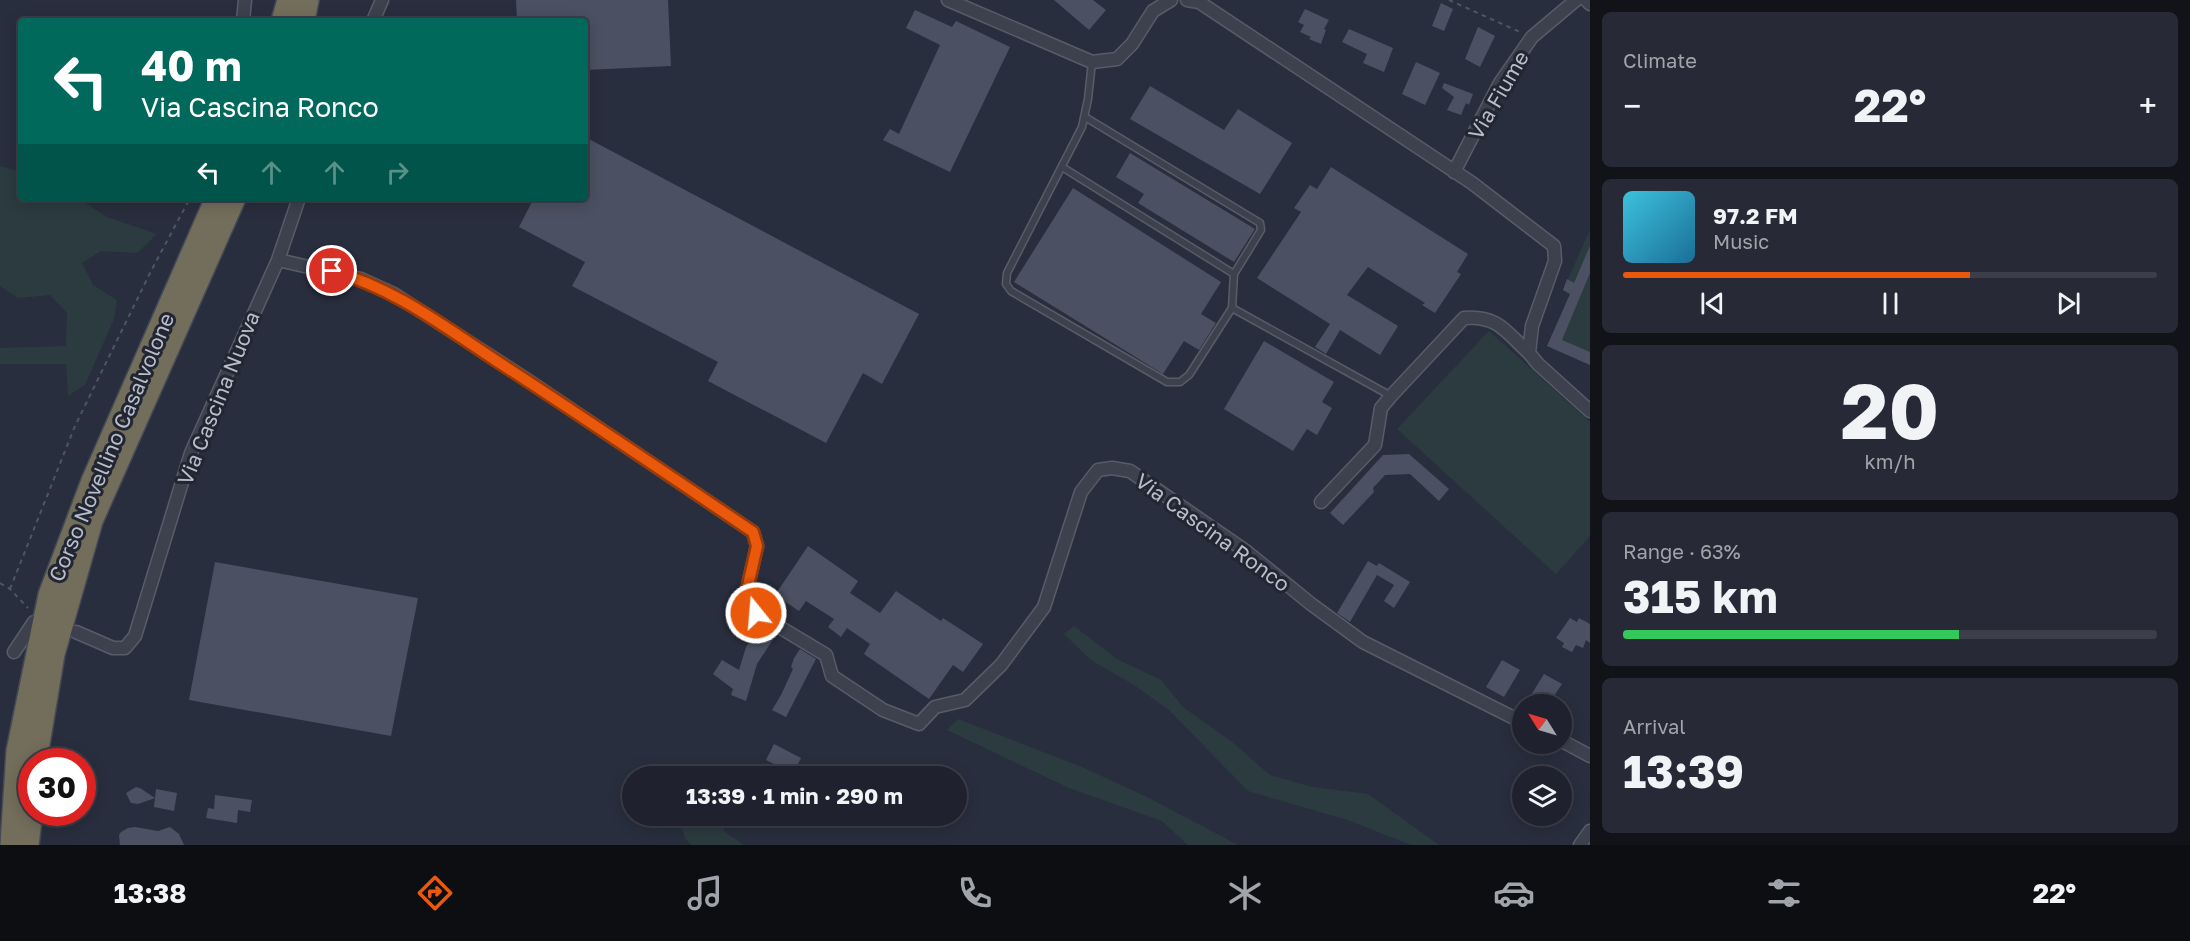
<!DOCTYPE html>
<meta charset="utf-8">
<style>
:root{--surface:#1f222e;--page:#272a36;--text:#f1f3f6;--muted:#a1a4aa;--line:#3c3f4a;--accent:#ea580c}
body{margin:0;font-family:"Golos Text",sans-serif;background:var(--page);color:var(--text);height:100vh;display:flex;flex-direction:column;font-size:22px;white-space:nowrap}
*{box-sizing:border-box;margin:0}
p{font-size:20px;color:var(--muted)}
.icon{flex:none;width:33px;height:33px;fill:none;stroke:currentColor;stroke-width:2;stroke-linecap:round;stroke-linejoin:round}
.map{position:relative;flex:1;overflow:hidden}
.sheet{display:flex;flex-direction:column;gap:12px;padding:12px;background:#111319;width:600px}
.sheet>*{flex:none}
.hud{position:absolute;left:18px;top:18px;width:570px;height:183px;border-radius:6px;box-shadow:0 3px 15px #0003,0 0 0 2px var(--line);background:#00695c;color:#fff;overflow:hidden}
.needle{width:39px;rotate:307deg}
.buttons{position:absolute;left:1512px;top:694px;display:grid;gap:12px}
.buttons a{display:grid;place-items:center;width:60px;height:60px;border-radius:50%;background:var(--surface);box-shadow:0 3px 15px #0003,0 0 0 2px var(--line);font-size:30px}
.speed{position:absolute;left:18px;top:748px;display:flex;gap:12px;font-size:30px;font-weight:700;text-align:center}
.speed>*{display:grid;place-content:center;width:78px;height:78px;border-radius:50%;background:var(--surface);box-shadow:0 3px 15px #0003,0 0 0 2px var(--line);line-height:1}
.speed .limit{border:9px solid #d22;background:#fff;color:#111}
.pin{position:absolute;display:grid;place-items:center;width:51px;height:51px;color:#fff;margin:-26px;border:3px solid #fff;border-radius:50%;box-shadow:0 2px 6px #0007}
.me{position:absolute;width:66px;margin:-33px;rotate:343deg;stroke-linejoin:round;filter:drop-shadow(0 0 4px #0008)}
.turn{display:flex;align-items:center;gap:21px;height:126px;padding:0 24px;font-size:27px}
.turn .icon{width:78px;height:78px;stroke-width:2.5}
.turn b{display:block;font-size:42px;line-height:51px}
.lanes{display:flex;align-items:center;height:57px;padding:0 24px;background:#0003;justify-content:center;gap:30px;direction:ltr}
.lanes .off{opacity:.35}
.big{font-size:45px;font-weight:700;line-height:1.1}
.sheet .card{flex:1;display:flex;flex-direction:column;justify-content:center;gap:9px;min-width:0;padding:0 21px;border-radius:9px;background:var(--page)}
.sheet .dial{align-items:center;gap:0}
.dial b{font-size:78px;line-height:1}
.song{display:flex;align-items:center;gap:18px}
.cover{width:72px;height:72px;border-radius:9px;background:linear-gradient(135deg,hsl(190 70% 55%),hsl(200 70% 35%))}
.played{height:6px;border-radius:3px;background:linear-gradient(90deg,var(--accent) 65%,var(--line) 65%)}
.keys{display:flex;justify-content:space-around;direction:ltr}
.heat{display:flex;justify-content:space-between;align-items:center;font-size:33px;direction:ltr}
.charge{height:9px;border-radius:4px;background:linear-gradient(90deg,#34c759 63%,var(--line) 0)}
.trip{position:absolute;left:622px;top:766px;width:345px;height:60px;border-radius:30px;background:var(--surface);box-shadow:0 3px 15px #0003,0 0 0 2px var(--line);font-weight:700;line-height:60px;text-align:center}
.dock{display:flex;height:96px;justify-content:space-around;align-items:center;background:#0c0e12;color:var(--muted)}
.dock .icon{width:42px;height:42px}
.dock .selected{color:var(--accent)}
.dock b{font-size:27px;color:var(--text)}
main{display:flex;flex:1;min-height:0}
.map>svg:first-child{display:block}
</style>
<main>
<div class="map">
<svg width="1590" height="845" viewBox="0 0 1590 845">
<rect width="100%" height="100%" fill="#292e3e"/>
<path fill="#2c3b40" d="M0,166L21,172V198H78L107,217L157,234L137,253L101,251L82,263L93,285L117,300L114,319L85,385L68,396L66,364H0V348L66,346L67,313L50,295L18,298L0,286Z
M1590,230V365L1547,346L1570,294L1563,290Z
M1489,331L1590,422V536L1556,574L1397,429Z
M1074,626L1117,659L1161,680L1183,707L1232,742L1270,775L1312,787L1368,794L1439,845H1411L1348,820L1248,791L1169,710L1134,685L1091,660L1064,634Z
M958,719L1082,767L1149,798L1238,845H1188L1162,821L1069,788L947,730Z
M679,816H719L724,831L744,845H691L685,838Z"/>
<path fill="#4b5162" d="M516,0H668L671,66L585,70V21H517Z
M1054,0H1093L1106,10L1089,30Z
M1441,3L1453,9L1444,31L1432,26Z
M1305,9L1329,20L1324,29L1326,30L1321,44L1309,39L1311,37L1300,32L1304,25L1298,22Z
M915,10L952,27L956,21L1010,47L950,172L883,140L890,129L899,134L940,45L906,28Z
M1478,27L1495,36L1480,67L1465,59Z
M1349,29L1393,48L1384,72L1363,63L1367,54L1342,42Z
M1416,62L1440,73L1425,105L1402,94Z
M1444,83L1473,94L1469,105L1466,103L1461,115L1447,110L1454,97L1442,88Z
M1150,86L1224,130L1238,109L1292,143L1260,194L1130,119Z
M585,137L919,314L882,384L863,373L826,443L708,381L718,362L572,286L585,262L519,227L534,198H585Z
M1130,153L1255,229L1234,262L1138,203L1144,194L1116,177Z
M1331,167L1468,254L1457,272L1461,274L1435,313L1422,305L1425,303L1368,267L1347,295L1398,326L1380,355L1340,330L1326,354L1315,347L1330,324L1257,278L1301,212L1294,208L1310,185L1317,189Z
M1073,188L1221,282L1201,314L1216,323L1199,350L1184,341L1163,374L1014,282Z
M1590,246V273L1562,340L1590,352V365L1547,346L1570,294L1563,290L1567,279L1574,283Z
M1264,341L1334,382L1322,402L1332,408L1317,435L1307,429L1293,451L1224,409Z
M1409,454L1449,489L1439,501L1410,474L1385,475L1373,488L1374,492L1343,525L1330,513L1383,455Z
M808,546L858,581L850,593L880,613L896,591L941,621L943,618L983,644L963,672L953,665L929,699L864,654L870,644L847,628L841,637L828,627L834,619L806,601L799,611L775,595Z
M1368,561L1377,566L1379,563L1410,582L1394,608L1384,601L1394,585L1377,575L1350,622L1337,613Z
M215,562L418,598L391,736L189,700Z
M1570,618L1577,622L1579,618L1590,624V643L1586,640L1583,648L1576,645L1572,652L1562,647L1564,643L1556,638Z
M752,624L774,638L757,664L746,701L731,695L733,689L713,674L722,660L739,670L746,647L753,637L747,633Z
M800,649L816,659L786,717L772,710L781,695L793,669L791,667L794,658Z
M1502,660L1520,670L1504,697L1486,687Z
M1544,674L1562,684L1548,705H1532L1536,698L1531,695Z
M774,744L801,758L793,774L766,760Z
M136,787L140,788L155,798L138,804L131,803L126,793Z
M156,789L177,793L174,811L154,807Z
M215,795L252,800L250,812L238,810L237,823L206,818L208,808L214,809Z
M135,827L158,831L170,827L179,834L184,845H120L119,835L121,832L128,828Z"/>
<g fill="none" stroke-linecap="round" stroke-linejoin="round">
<defs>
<path id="lane" d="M1085,117L1260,223L1261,230L1234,274L1232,308L1189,375L1180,382H1167L1011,291L1006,284L1007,273L1082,127L1088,99L1092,62
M1062,167L1234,274
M1232,308L1391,396"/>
<path id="street" d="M948,0L1092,62L1117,59L1132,44L1153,11L1171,0
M1187,0L1199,2L1472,183L1554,246L1555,261L1532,326L1529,353L1538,364L1590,411
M1586,0L1590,4
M243,21L245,0
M373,21L382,0
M1454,172L1500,83L1532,37L1576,0
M278,260L361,279L394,294L526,379L753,532L757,546L747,590L756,613L826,655L832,676L883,710L919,724L935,707L965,700L1001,665L1044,607L1081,492L1098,470L1112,468L1130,471L1247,552L1311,604L1363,642L1522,722
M1321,502L1375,445L1381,408L1391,396L1464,318C1498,315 1506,332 1529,353
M76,632L113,648H125L135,636L191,453L278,260L299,198
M14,652L34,622
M1562,741L1590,756
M1580,845L1590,831"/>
<path id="highway" d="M282,21L288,0
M304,21L308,0
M36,762L54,654L92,521L235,198
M11,845L17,751L49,595L92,481L216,198
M28,845L32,812"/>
</defs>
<use href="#lane" stroke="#585c69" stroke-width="9"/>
<use href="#street" stroke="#585c69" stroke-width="15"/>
<use href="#highway" stroke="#454956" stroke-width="24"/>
<path stroke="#4b585e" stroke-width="2" stroke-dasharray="4.5 4.5" stroke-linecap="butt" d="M1449,0L1520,32
M0,583L10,589L28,608
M10,589L75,426L151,271L190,198"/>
<use href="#lane" stroke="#3d414e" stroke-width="6"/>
<use href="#street" stroke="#3d414e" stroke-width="12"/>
<use href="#highway" stroke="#736e5b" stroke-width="21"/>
</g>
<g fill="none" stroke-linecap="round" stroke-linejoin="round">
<defs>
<path id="route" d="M332,271C394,288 442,325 495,360C582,416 667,474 753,532L757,546L747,590L756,613"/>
</defs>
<use href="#route" stroke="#983908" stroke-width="15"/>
<use href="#route" stroke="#ea580c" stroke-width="10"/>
</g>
<g text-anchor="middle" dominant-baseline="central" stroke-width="6" stroke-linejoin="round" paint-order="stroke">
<g font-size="21" fill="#b9bcc9" stroke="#222633">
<text transform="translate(1498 95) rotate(-60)">Via Fiume</text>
<text transform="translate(218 398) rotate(-68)">Via Cascina Nuova</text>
<text transform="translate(111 447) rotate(-67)">Corso Novellino Casalvolone</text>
<text transform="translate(1213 532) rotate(36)">Via Cascina Ronco</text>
</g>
</g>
</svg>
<div class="buttons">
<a><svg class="needle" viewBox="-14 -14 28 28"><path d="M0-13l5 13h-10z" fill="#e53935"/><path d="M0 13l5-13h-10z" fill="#a1a4aa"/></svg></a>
<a><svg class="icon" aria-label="layers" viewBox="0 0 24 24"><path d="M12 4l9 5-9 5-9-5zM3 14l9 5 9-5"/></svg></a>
</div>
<div class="speed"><div class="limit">30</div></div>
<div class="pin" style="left:332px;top:271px;background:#d93025"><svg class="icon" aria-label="arrive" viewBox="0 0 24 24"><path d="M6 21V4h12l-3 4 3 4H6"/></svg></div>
<svg class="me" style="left:756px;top:613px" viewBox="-20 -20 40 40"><circle r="17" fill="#ea580c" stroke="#fff" stroke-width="3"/><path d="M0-11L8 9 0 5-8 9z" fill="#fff"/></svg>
<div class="trip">13:39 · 1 min · 290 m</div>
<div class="hud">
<div class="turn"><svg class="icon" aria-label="left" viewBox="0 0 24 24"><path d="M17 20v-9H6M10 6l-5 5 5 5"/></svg><div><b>40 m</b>Via Cascina Ronco</div></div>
<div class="lanes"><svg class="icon" aria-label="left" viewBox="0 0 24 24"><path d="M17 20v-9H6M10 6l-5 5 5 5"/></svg><svg class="icon off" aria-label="ahead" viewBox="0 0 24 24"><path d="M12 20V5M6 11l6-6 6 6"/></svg><svg class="icon off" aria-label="ahead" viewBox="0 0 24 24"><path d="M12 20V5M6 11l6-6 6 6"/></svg><svg class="icon off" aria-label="right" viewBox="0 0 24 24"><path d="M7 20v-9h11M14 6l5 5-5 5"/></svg></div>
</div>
</div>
<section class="sheet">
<div class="card"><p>Climate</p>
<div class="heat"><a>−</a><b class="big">22°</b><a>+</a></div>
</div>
<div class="card">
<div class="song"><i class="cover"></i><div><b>97.2 FM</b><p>Music</p></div></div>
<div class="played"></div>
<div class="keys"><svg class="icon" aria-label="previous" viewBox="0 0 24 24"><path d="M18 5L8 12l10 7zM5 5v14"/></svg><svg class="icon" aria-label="pause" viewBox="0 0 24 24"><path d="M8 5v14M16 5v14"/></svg><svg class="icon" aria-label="next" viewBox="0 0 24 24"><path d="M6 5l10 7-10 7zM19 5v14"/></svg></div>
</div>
<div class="card dial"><b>20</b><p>km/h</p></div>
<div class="card"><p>Range · 63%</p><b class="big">315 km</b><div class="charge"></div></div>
<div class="card"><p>Arrival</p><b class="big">13:39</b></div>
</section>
</main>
<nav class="dock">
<b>13:38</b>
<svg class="icon selected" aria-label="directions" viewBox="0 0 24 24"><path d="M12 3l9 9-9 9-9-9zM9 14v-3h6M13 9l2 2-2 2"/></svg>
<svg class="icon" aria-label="music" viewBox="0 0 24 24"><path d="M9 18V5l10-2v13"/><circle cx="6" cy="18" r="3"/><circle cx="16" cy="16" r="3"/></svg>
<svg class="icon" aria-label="phone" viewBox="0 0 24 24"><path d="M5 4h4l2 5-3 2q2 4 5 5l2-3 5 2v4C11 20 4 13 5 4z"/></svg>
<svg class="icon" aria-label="climate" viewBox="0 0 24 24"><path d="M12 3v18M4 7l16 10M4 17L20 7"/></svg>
<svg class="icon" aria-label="car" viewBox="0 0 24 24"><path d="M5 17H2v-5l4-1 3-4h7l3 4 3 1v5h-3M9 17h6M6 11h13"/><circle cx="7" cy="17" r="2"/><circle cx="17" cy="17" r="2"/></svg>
<svg class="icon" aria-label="filters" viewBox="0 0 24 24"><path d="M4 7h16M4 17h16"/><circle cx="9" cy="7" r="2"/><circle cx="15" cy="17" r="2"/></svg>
<b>22°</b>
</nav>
